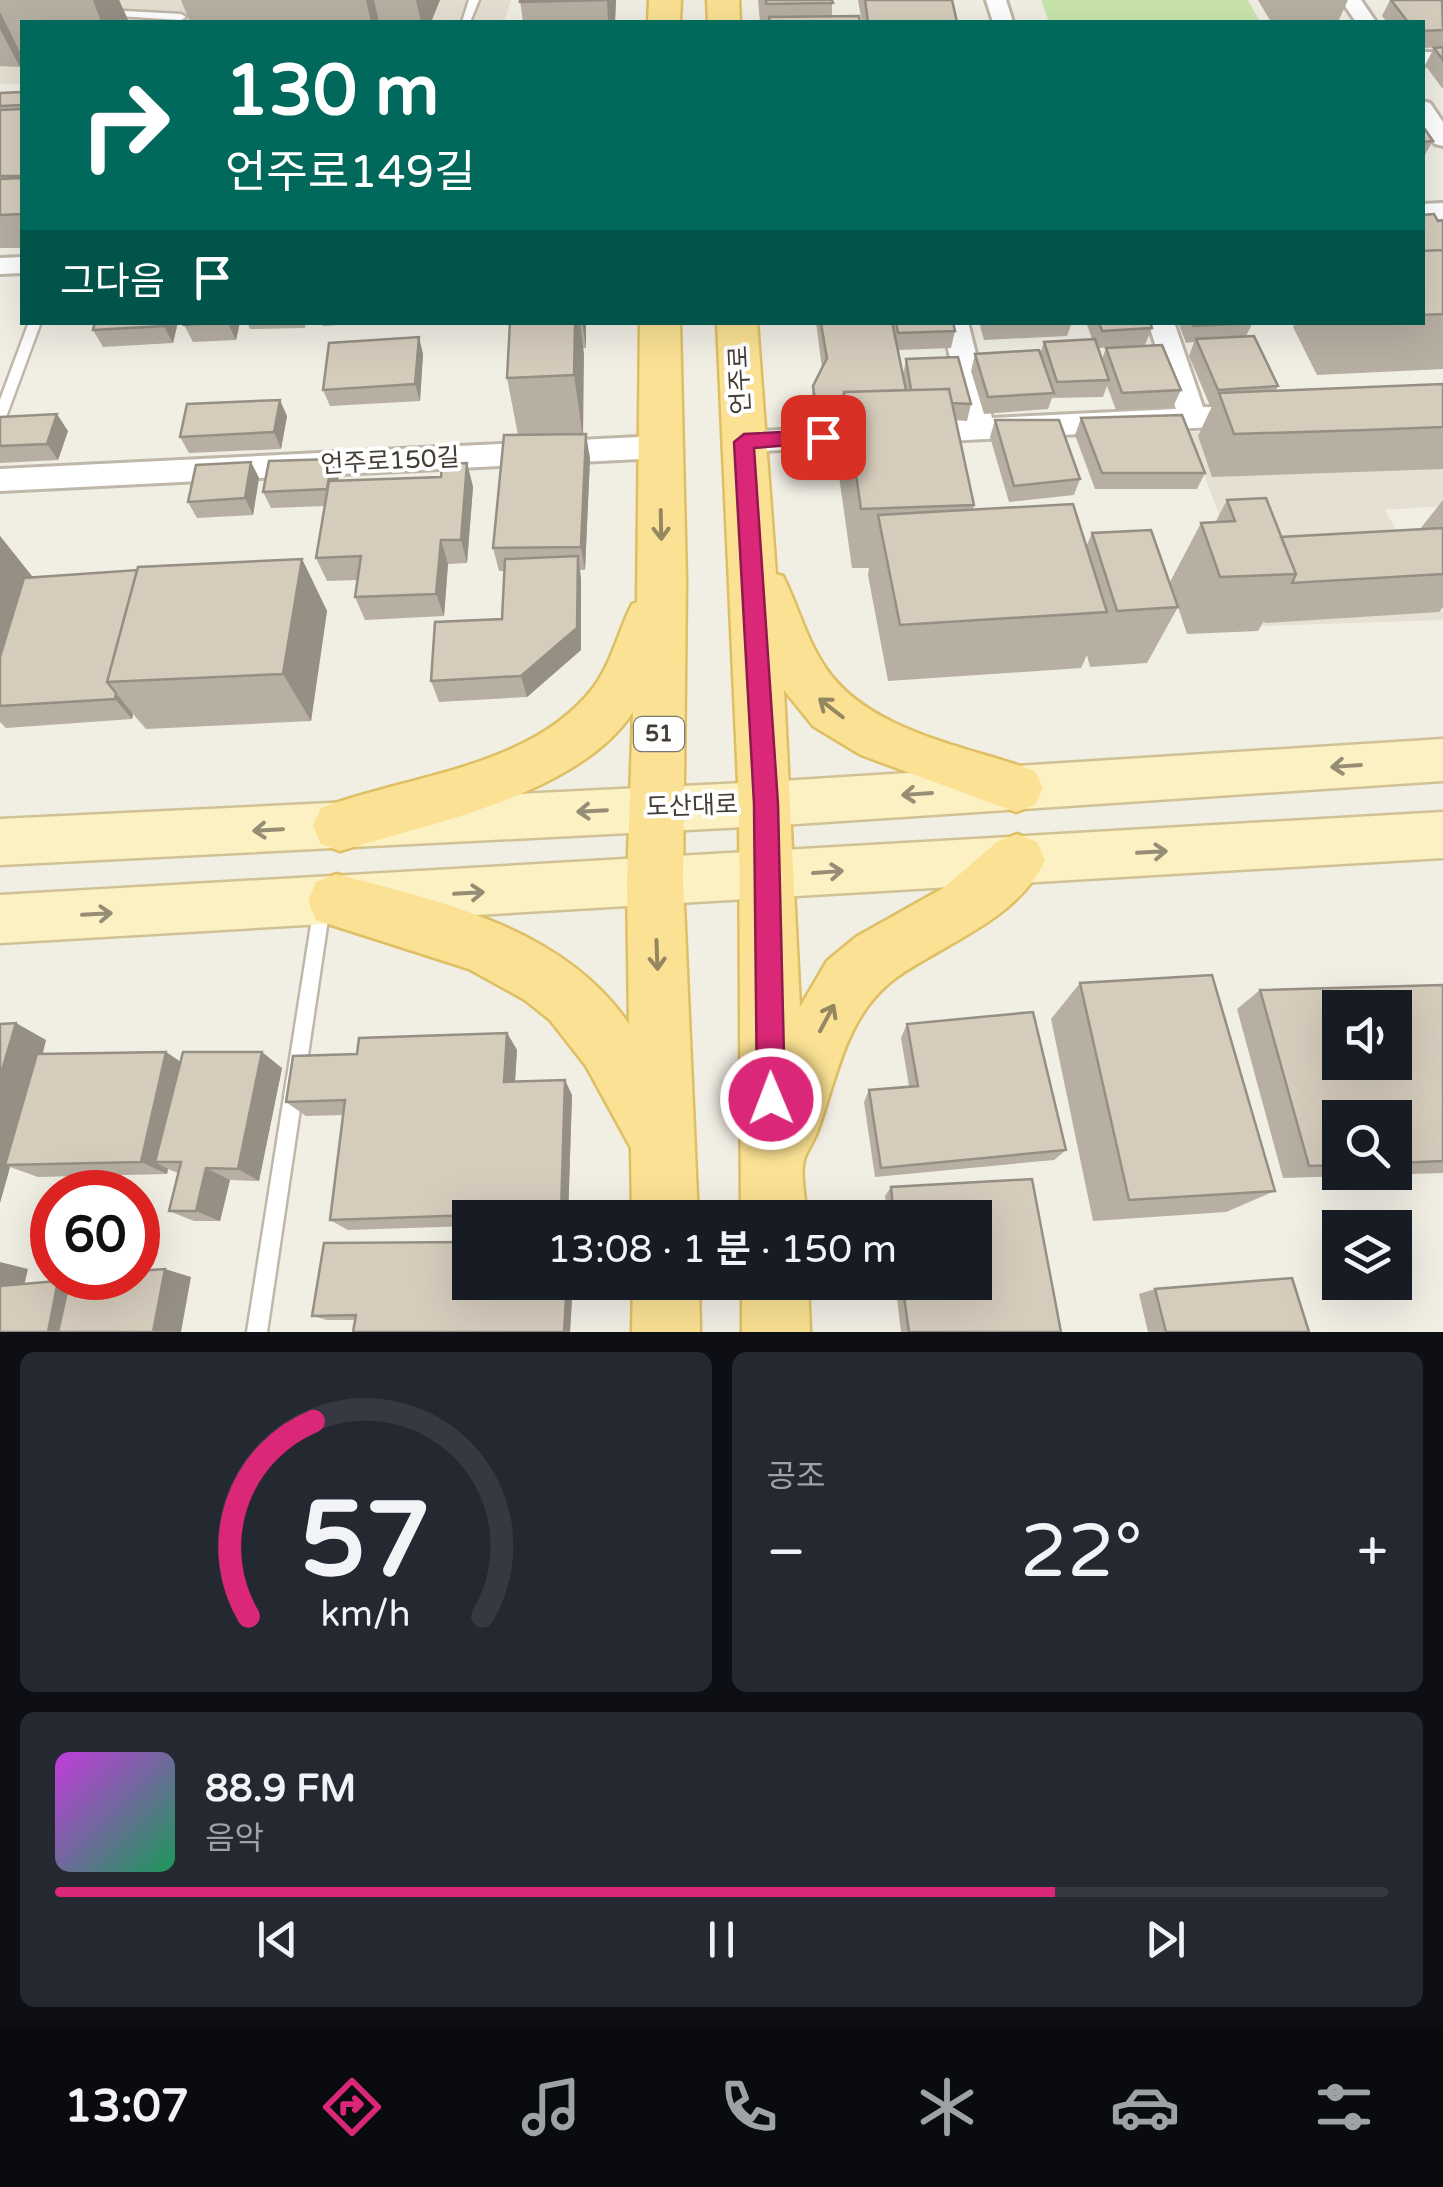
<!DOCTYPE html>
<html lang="ko">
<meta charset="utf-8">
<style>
:root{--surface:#171b24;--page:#242831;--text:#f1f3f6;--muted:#9ea1a6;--line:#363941;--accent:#db2777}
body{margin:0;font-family:"Varela Round","Noto Sans KR",sans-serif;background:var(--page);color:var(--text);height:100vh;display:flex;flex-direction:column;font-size:38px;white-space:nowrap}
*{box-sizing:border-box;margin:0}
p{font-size:32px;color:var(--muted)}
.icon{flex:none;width:55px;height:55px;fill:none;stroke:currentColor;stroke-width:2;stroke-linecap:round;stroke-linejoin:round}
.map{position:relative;height:1332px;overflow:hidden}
.details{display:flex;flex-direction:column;gap:20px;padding:20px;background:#0d0f14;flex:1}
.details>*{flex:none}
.hud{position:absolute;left:20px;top:20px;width:1405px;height:305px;border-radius:0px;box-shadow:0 10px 40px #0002;background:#00695c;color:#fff;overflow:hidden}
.tools{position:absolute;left:1322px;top:990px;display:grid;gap:20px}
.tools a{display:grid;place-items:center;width:90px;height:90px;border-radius:0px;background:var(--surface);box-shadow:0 10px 40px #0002;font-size:50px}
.speed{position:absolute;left:30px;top:1170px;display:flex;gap:20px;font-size:50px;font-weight:700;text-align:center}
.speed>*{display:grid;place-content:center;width:130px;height:130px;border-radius:50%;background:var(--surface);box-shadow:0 10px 40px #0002;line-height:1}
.speed .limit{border:15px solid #d22;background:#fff;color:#111}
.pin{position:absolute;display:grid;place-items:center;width:85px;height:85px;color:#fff;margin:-42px;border-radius:20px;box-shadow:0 5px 15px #0006}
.me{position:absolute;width:110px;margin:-55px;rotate:359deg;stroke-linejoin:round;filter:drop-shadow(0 0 8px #0008)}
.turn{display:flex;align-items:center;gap:35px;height:210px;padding:0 40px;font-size:45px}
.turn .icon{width:130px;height:130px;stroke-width:2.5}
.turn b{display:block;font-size:70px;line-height:85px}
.then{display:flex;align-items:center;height:95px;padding:0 40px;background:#0003;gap:20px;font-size:38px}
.big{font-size:75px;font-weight:600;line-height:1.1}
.details .tile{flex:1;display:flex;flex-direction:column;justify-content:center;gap:15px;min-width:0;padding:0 35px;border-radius:15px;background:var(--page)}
.details .dial{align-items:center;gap:0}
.dial svg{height:260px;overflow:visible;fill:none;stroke:var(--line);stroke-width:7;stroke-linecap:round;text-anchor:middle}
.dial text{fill:var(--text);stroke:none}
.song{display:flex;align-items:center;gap:30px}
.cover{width:120px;height:120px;border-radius:15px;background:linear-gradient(135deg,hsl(290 70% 55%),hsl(150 70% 35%))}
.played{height:10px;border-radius:5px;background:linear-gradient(90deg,var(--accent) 75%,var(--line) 75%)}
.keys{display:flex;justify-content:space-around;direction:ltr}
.heat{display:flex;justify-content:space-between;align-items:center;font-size:55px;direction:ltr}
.details .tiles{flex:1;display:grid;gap:20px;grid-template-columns:1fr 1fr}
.tile:last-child{grid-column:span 2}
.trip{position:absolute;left:452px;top:1200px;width:540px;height:100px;border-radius:0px;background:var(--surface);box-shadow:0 10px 40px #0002;font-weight:600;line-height:100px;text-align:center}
.dock{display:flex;height:160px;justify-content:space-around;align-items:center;background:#090b0e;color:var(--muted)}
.dock .icon{width:70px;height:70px}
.dock .on{color:var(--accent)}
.dock b{font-size:45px;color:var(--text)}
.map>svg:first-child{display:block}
</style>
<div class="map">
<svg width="1443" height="1332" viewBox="0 0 1443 1332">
<rect width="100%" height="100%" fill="#f1eee4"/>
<path fill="#e5e0d2" d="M0,0H511L504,22H22V84H0Z
M1443,417V506L1385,510L1443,613V620L1261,626L1188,432Z"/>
<path fill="#c9e5ad" d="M1041,0H1248L1260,22H1049Z"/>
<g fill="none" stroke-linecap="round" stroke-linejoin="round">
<defs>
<path id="service" d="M469,0H479L470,22H462Z
M105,10L181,14L186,17L181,20L102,15V11Z
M29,322H41L6,417L0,422V400Z
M322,898L328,900L330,906L267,1332H247L314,906L316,900Z"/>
<path id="minor" d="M986,0H1006L1013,22H993Z
M1341,0H1361L1376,22H1356Z
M1422,52H1443V64L1422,65Z
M1422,101L1430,103L1443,122V146L1435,144L1422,126Z
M1443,203V219L1422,220V204Z
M22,257V273L0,274V258Z
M942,322H968L992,418L1176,409L1148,322H1174L1203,407L1259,408L1263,415L1259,422L1249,425L744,452L734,449L730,442L734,435L744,432L964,420Z
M660,436L670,440L674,447L670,454L660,458L0,491V469Z"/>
<path id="secondary" d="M1443,739V781L766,826L0,865V819L766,782Z
M1443,812V858L0,943V895Z"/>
<path id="primary" d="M649,0H681L680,22H648Z
M707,0H739L740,22H708Z
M640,322H680L686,580L683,882L698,1218H632L631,1148L586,1066L550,1020L525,1000L469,969L316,920L308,901L316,882L336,874C443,902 563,928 629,1024L627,882L633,712C578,795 431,823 340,851L321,844L313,826L321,808C409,775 531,768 593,688C612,663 618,632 632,604L637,602Z
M717,322H757L776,574L783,576C798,606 806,639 825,667C868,732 967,746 1035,771L1043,788L1035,805L1016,812L861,755L813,726L784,690L800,1007L827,961L856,937L945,887L997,842L1017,834L1037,842L1045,860C1018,919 947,942 897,977C846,1014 838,1074 818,1130C815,1139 808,1149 805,1157C799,1171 806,1201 807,1218H741L739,804Z
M633,1282H699L700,1332H632Z
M742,1282H808L810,1332H742Z"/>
</defs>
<use href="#service" stroke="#bfb8aa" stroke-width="5"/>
<use href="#minor" stroke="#bfb8aa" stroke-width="6"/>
<use href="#secondary" stroke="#d0c295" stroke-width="5"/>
<use href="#primary" stroke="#dfbf64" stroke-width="5"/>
<use href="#service" fill="#fff" fill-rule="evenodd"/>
<use href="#minor" fill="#fff" fill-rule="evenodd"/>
<use href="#secondary" fill="#fcf1c2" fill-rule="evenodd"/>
<use href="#primary" fill="#fae193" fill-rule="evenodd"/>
</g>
<path fill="#b7afa2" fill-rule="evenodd" d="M0,0H119L129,22H22V64L20,67L0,66Z
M181,0H440L431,22H190Z
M520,0H616L615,22H523Z
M758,0H832V16L860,22H760Z
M858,0H952L957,22H862Z
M1258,0H1348L1338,22H1271Z
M1390,0H1443V47L1422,48V22H1387L1382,16Z
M1443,47V88H1442L1425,65L1434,48Z
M22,92V248H0V93Z
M1422,125L1433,141L1422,160Z
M1422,215L1438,221L1443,220V369L1317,375L1293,327L1296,322H1422Z
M95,322H178L173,343L103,347L93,330Z
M185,322H240L236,340L193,342L184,325Z
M247,322H306L305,328L250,329Z
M322,322H385L323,326Z
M510,322H586V348H583V434L590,458L585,570H580L581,650L527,697L439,702L431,681L502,619L504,571H499L493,548L518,435L507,378Z
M816,322H953L955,331L951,348L898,350L903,376L906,359L971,404L967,421L956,420L974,505L973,510L1086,547L1092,533L1170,582L1201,523H1215L1227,500L1281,537L1420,529L1443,500V607L1439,612L1265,623L1264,621L1258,631L1187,634L1178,607L1147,663L1090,667L1087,655L1081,668L888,681L868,575L869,568H852L836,455L839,431L814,432L811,411L813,386L822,368Z
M979,322H1072L1067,336L984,340Z
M1086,322H1150L1152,328L1145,345L1098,348L1102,359L1106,348L1181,390L1173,407L1116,410L1107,386L1103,397L1052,398L1048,409L984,414L971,371L975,354H1040L1044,342L1092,339Z
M1178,322H1253L1246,336L1278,386L1276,390L1443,384V469L1212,477L1198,436L1212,406H1210L1189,356L1194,342L1186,343Z
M423,354L420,401L330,406L323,390Z
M287,416L281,449L189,453L180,437Z
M1081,418L1205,473L1197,489H1095L1075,435Z
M995,420L1080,479L1074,495L1009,502L990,437Z
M68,431L58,460L0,463V446Z
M332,459L339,475L338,481L441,477L467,463L473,487L467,563L448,564L444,616L365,620L355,597L357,580L327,581L316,558L325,506L271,508L263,492Z
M251,462L259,478L253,515L197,518L188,502Z
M0,536L33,577L302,559L327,611L311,721L146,729L133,714L132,719L6,728L0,722Z
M1080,983L1275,1191L1226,1212L1093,1221L1051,1019Z
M1443,985V1173L1283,1178L1237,1009L1260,990ZM1340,1118H1395V1172H1340Z
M0,1024L46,1040L43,1054L282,1068L259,1181L230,1180L220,1221H194L169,1211L178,1173L168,1169L167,1174L38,1177L10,1167L0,1203Z
M907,1024L1066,1150L1054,1160L875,1177L864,1102L869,1090L909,1086L901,1038Z
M507,1033L517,1050L515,1081L572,1095L568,1218H470V1226L348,1230L330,1220L343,1115L306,1116L286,1102L357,1054Z
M1032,1179L1061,1332H901L895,1282H975V1218H887L885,1196L891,1187Z
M470,1282H573L570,1332H353L355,1320H327L312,1316Z
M1155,1289L1309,1332H1148L1139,1294Z"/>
<path fill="#958f84" d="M93,0H119L129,22H101Z
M366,0H374L379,22H371Z
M416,0H440L431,22H421Z
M607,0H616L615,22H608Z
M0,12L22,56V64L20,67L0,29Z
M165,322H178L173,343L164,326Z
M240,322L236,340L228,323Z
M575,322H580L584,354L583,438L574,375Z
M582,322H586V348Z
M419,337L423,354L420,401L415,384Z
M280,400L287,416L281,449L274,432Z
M57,414L68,431L58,460L47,444Z
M586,434L590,458L585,570L581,547Z
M332,459L339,475L334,505L327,489Z
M251,462L259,478L253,515L245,498Z
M467,463L473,487L467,563L461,540Z
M0,536L34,579L0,689Z
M441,540L448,564L444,616L436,594Z
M578,556L581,578V650L527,697L521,676Z
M302,559L327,611L311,721L283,674Z
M116,693L133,714L132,719L115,699Z
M16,1023L46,1040L11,1165H5L10,1167L0,1203V1077Z
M507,1033L517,1050L514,1097L504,1082Z
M166,1052L190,1068L155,1162L168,1169L167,1174L141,1162Z
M262,1052L282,1068L259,1181L238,1169Z
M565,1080L572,1095L568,1218H565L561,1212Z
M206,1168L230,1180L220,1221L196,1211Z
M0,1262L28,1269L22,1294L0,1290Z
M165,1269L191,1277L181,1332H153Z
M58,1281L90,1288L81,1332H48Z
M567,1282H573L570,1332H564Z"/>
<path fill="#d5ccbc" stroke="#958f84" stroke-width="2.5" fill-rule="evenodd" d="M520,0H607L520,2Z
M766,0H832L833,3L766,4Z
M865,0H952L957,22H868Z
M1391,0H1442L1443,30L1422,31V22H1408Z
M859,16L860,22H770L769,17Z
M1443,47V60L1434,48Z
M22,92V105L0,106V93Z
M22,109V176H0V110Z
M1422,125L1433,141L1422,142Z
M22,178V214L0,215V179Z
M1434,214L1438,221L1443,220V250L1422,251V215Z
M1443,250V314L1422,315V251Z
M95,322H165L164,326L93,330Z
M185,322H228L184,325Z
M510,322H575L574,375L507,378Z
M892,322L906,390L844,392L842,407L816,408L813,386L827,358L821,324Z
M896,322H953L955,331L898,333Z
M1099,322H1150L1152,328L1102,331Z
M1192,322H1253V323L1193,326Z
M1254,336L1278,386L1218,390L1196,339Z
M419,337L415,384L323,390L329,343Z
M1095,339L1109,380L1057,382L1044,342Z
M1162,345L1181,390L1122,393L1106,348Z
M1039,350L1054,393L988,397L975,354Z
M958,357L971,404L952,403L949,389L911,390L906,359Z
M1443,384V427L1366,430L1234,434L1219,393Z
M949,389L974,505L861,509L844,392Z
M280,400L274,432L180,437L187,404Z
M57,414L47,444L0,446V417Z
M1182,415L1205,473H1102L1081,418Z
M995,420H1059L1080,479L1014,486Z
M586,434L581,547L493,548L504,435Z
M332,459L327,489L263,492L269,461Z
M251,462L245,498L188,502L196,465Z
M467,463L461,540H441L436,594L355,597L361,556L316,558L329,481L441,477L442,464Z
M1266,498L1296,574L1220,577L1201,523L1235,521L1227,500Z
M1073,504L1107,612L900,625L878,515Z
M1443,528V574L1292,583L1296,574L1281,537Z
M1151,530L1178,607L1117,611L1092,533Z
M578,556L577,628L521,676L431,681L435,622L502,619L505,559Z
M302,559L283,674L107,682L138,567Z
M137,570L107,682L116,693L115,699L0,706V657L24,578Z
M1212,975L1275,1191L1129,1200L1080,983Z
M1443,985V1161L1395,1163V1118H1340V1165L1309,1166L1260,990ZM1340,1008H1395V1062H1340Z
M1033,1012L1066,1150L881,1168L869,1090L918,1086L907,1024Z
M16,1023L0,1077V1024Z
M507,1033L504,1082L565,1080L561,1212L330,1220L345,1100L286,1102L293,1056L357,1054L359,1038Z
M166,1052L141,1162L5,1165L37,1054Z
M183,1052H262L238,1169L206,1168L196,1211H169L181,1162H155Z
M1032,1179L1061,1332H909L902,1282H975V1218H894L891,1187Z
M470,1242V1282H567L564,1332H353L356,1315L312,1316L324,1243Z
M165,1269L153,1332H58L70,1278H138V1271Z
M1292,1278L1309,1332H1166L1155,1289Z
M58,1281L48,1332H0V1286Z"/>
<defs><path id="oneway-shaft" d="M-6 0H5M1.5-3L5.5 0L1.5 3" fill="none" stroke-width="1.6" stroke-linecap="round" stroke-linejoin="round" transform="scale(2.5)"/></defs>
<g stroke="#95875f">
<use href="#oneway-shaft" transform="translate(661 525) rotate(89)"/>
<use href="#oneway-shaft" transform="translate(831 708) rotate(-142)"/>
<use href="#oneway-shaft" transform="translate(657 955) rotate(88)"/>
<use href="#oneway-shaft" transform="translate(827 1018) rotate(-62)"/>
</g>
<g stroke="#968e74">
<use href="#oneway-shaft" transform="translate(1346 766) rotate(176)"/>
<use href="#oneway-shaft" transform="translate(917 794) rotate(176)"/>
<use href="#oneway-shaft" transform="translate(592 811) rotate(177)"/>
<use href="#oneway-shaft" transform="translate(268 830) rotate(177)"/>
<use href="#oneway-shaft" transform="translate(1152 852) rotate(-3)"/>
<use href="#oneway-shaft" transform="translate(828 872) rotate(-4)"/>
<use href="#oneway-shaft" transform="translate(469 893) rotate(-3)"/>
<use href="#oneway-shaft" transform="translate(97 914) rotate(-3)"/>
</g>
<path fill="#db2777" stroke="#8e194d" stroke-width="2.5" d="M823,430L830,432V442L754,448L778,804L785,1099L781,1109L771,1113L761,1109L757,1099L754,804L734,442L744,434Z"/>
<g text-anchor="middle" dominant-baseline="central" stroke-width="8" stroke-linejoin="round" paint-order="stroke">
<rect fill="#fff" stroke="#7b7771" stroke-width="2.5" x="634" y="717" width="50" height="34" rx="8"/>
<g font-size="22" font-weight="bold" fill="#433d34">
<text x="659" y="734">51</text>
</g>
<g font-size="25" fill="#433d34" stroke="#fff">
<text transform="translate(740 380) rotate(-93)">언주로</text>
<text transform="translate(390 461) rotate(-3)">언주로150길</text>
<text transform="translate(692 806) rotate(-2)">도산대로</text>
</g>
</g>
</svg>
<div class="tools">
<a><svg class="icon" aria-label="sound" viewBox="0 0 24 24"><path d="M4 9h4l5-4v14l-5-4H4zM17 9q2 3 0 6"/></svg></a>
<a><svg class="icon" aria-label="search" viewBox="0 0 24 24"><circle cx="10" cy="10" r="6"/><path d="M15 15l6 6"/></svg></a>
<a><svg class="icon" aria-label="layers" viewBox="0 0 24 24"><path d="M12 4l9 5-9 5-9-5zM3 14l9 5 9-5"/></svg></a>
</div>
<div class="speed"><div class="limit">60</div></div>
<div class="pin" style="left:823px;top:437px;background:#d93025"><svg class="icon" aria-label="arrive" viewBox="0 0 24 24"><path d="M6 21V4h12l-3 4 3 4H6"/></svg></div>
<svg class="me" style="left:771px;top:1099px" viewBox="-20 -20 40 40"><circle r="17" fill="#db2777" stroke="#fff" stroke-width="3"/><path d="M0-11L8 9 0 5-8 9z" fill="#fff"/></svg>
<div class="trip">13:08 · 1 분 · 150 m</div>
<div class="hud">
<div class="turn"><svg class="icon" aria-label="right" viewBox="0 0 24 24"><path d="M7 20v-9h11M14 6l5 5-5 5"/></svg><div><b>130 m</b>언주로149길</div></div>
<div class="then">그다음<svg class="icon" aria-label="arrive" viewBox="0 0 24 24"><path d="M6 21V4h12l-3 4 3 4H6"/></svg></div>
</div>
</div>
<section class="details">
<div class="tiles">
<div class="tile dial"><svg viewBox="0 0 100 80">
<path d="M14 69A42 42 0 1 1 86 69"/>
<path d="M14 69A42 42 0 0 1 34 9" stroke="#db2777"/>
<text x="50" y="56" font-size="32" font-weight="700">57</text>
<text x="50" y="72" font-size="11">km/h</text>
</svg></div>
<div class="tile"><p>공조</p>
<div class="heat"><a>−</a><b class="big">22°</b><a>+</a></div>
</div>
<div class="tile">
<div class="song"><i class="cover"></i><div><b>88.9 FM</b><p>음악</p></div></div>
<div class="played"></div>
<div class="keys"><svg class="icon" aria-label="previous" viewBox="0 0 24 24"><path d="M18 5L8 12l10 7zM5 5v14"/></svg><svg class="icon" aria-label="pause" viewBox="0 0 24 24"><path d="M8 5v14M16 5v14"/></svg><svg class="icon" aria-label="next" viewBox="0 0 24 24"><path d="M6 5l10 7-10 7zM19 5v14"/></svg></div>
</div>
</div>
</section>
<nav class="dock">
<b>13:07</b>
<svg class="icon on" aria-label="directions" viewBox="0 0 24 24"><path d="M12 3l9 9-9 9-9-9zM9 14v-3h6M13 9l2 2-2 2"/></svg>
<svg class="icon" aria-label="music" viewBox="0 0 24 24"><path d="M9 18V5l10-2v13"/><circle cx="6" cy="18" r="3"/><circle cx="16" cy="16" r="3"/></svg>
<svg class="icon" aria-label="phone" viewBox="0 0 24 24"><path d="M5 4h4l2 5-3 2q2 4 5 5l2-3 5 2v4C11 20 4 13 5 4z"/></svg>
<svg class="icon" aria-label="climate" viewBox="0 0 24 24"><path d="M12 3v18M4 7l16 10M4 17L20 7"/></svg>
<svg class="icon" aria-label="car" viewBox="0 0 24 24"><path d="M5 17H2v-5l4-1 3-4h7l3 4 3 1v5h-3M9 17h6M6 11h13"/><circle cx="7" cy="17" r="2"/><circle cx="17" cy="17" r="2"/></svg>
<svg class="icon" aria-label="filters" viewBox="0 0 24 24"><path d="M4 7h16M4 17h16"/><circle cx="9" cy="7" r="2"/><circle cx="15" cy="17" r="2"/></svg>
</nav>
